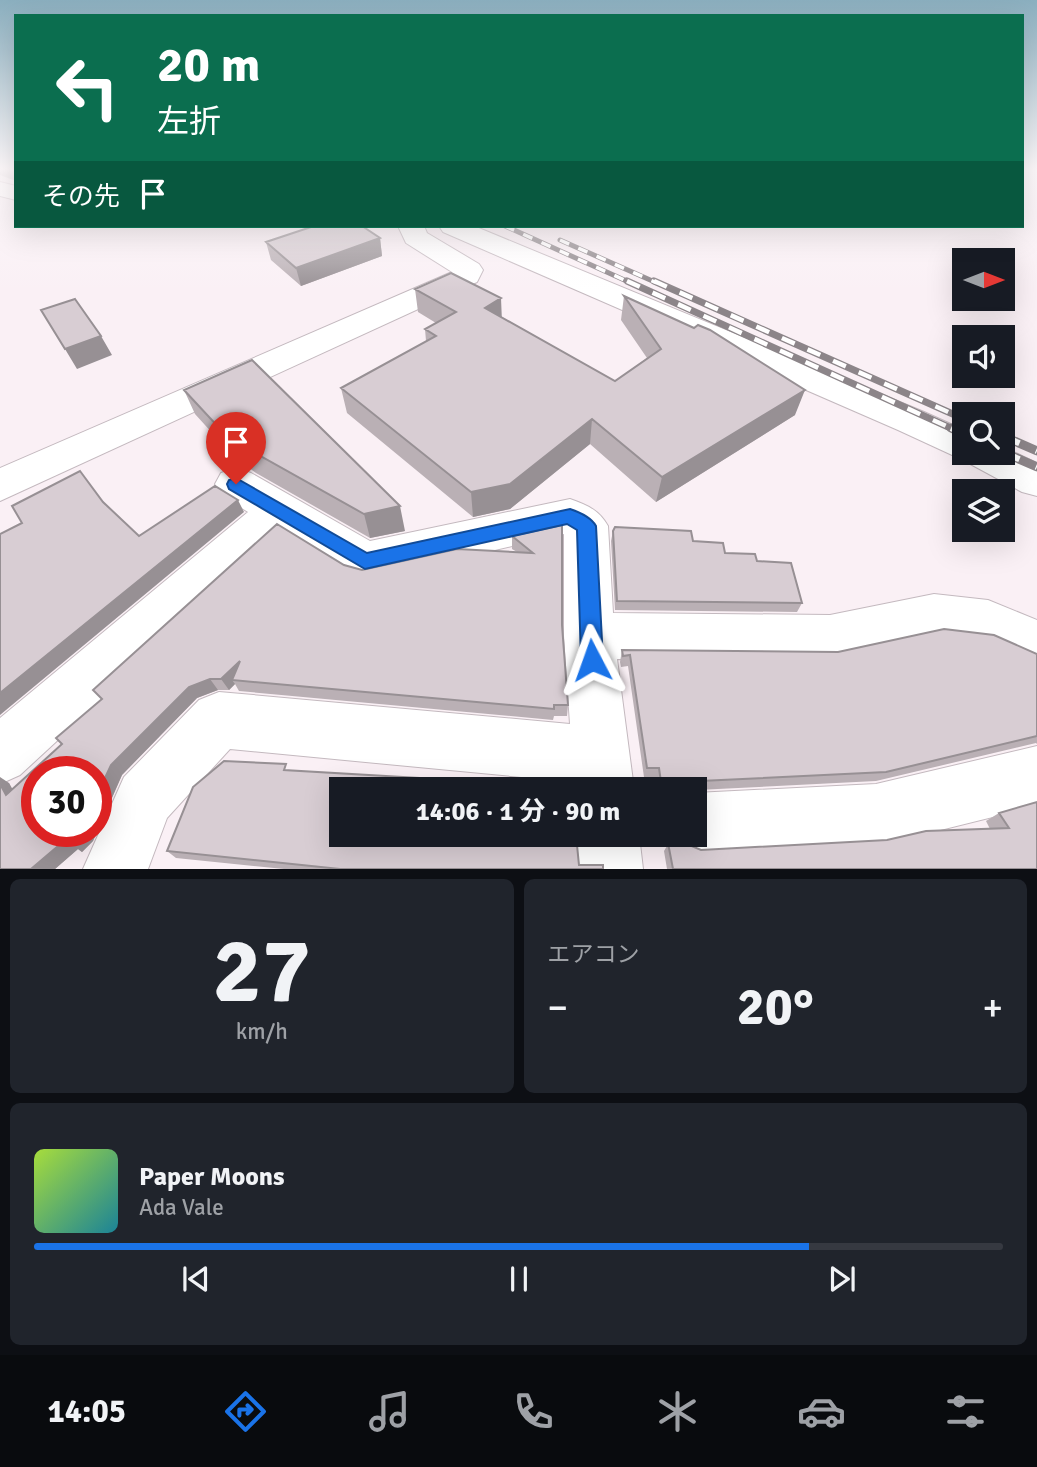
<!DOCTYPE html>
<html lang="ja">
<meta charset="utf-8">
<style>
:root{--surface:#171b24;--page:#20242c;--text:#f1f3f6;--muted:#9ea1a6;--line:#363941;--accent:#1a73e8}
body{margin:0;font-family:Signika,"Noto Sans JP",sans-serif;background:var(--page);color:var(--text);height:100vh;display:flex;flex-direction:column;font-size:26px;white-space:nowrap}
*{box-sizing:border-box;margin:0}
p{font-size:23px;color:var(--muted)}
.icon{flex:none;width:38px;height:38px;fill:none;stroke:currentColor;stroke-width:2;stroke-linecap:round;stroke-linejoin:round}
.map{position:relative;height:869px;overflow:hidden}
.sheet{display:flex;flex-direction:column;gap:10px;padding:10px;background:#0d0f14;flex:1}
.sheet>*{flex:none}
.hud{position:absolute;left:14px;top:14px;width:1010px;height:214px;border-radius:0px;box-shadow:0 7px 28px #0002;background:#0b6e4f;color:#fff;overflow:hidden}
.needle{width:46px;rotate:90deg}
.buttons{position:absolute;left:952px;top:248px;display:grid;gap:14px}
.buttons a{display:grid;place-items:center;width:63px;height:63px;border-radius:0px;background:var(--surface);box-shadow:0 7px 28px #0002;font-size:35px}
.speed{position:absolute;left:21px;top:756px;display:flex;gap:14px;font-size:35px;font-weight:700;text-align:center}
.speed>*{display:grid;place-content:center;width:91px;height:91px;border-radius:50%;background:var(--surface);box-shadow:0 7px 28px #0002;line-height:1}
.speed .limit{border:10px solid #d22;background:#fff;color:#111}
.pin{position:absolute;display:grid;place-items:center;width:60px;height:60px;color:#fff;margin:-72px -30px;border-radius:50% 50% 50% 0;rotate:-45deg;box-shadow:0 0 7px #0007}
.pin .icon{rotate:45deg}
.me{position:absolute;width:77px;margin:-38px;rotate:356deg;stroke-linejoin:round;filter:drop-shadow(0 0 5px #0008)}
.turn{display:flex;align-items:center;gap:24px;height:147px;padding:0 28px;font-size:32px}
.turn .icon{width:91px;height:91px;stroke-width:2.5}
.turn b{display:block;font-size:49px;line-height:60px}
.then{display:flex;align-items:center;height:66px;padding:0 28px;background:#0003;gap:14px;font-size:26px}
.big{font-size:52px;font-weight:700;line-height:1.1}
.sheet .card{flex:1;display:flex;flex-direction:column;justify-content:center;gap:10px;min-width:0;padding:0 24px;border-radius:10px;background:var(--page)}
.sheet .dial{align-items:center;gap:0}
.dial b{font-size:91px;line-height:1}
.song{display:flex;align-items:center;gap:21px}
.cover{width:84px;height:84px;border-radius:10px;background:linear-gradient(135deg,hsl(80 70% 55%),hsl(190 70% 35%))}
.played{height:7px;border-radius:4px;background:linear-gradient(90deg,var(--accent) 80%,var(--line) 80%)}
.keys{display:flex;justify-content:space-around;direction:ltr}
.heat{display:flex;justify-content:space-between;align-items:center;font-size:38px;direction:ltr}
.sheet .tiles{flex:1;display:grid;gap:10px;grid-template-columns:1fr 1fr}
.card:last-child{grid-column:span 2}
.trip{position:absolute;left:329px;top:777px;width:378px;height:70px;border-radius:0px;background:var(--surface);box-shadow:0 7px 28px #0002;font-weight:700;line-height:70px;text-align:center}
.tabs{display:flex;height:112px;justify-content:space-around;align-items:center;background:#090b0e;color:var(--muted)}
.tabs .icon{width:49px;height:49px}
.tabs .on{color:var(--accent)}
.tabs b{font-size:32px;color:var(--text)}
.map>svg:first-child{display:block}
</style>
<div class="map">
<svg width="1037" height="869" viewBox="0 0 1037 869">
<rect width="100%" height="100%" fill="#faf0f5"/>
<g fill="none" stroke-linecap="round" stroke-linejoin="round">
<defs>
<path id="street" d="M0,182L16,186V200L0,196Z
M398,226H424L427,233L479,264L483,270L477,282L0,501V468L452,272L406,243Z
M439,226H474L924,412L964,430V453H1003V447L1037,463V496L1022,492L963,460L898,430L443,232Z
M236,468L251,473L370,541L570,499C587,505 599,510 608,526L613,613L830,615L934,594L988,600L1037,620V668L983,644L934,638L830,661L617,659L634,789H574V782L230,749L167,818L148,869H83L124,777L199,700L219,692L570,724L564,636V534L365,580L349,575L282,533L20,775L0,784V718L248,512L221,495L215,484L221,473Z
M1037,746V806L876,846L695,855L673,846L668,835H695V793L876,784Z
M577,835H639L643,869H579Z"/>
</defs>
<use href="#street" stroke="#c4b9bf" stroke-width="2"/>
<use href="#street" fill="#fff" fill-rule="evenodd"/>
<defs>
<path id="rail-far2" d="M505,226L631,283
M560,240L657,283"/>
<path id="rail-far1" d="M627,281L955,430
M654,281L964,419"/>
<path id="rail" d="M951,428L964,434
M1003,436L1037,451
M1003,452L1037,467"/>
</defs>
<use href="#rail-far2" stroke="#8c8589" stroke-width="5"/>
<use href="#rail-far1" stroke="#8c8589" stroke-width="7"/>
<use href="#rail" stroke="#8c8589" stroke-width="9"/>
<use href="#rail-far2" stroke="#fff" stroke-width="3.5" stroke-dasharray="10" stroke-linecap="butt"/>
<use href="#rail-far1" stroke="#fff" stroke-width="4.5" stroke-dasharray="14" stroke-linecap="butt"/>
<use href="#rail" stroke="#fff" stroke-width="6" stroke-dasharray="18" stroke-linecap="butt"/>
</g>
<path fill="#bab0b5" d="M0,169H16V181L0,175Z
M380,238L382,256L301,286L271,260L266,242Z
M415,289L502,317L615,381L647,358L621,320L624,296L795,415L656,502L590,444L510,509L473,517L347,413L341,388L426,341L425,329L436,323L418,312Z
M184,390L405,531L370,538L256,473L233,456L195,414Z
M562,525V625L568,705L567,716H554L553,720L239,691L235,684L229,690H218L197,698L122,775L93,841L82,852L78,849L55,869H0L9,783L12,790L344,565L362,570L517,552L512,549V536Z
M613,531L693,541L725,553L757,561L802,603L797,612L615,610L611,541Z
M622,650L1037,654V744L1036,743L876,781L697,790L698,824L695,828V789H657L655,777H644L628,666L621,667L620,662Z
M290,771L467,783V788L579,865L603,869H284L176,858L167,851Z
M999,813L1037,869H667L664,851L667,846L665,835H674L677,840L701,850L887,840L990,829L986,821Z"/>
<path fill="#979094" d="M380,238L382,256L301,286L296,268Z
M501,298L502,322L485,308Z
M101,336L112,355L77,369L65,349Z
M805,390L795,415L656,502L662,477Z
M592,419L590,444L510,509L473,517L471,492Z
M238,500L244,512L0,715V693Z
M400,506L405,531L370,538L364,514Z
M240,661L232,680L235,684L229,690L221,679Z
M210,679L218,690L197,698L122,775L93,841L82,852L78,849L55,869H31L65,840L80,831H96V797L111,765L189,687Z
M0,777L9,783L21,804L6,795L0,784Z"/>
<path fill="#d8cdd3" stroke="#979094" stroke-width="2" d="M314,226H362L380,238L296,268L266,242Z
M451,273L501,298L485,308L615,381L661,349L624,296L694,328L698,325L710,330L805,390L662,477L592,419L510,484L471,492L341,388L436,336L425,329L456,312L415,289Z
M75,299L101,336L65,349L41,310Z
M252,360L400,506L364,514L246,448L222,431L184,390Z
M80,471L103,502L139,536L215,486L238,500L0,693V534L22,523L12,506Z
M277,524L344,565L362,570L457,549L533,553L512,536L562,525V625L568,705H554V709L232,680L240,661L221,679H210L189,687L111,765L96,797V772H37V831H80L69,844L65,840L31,869H0V784L6,795L62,744L56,738L102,699L93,690Z
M615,527L691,531L693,541L723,543L725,553L755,554L757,561L791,563L802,603L617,601L613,531Z
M944,629L994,635L1037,654V736L886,772L700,781L697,784L698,824H695V789H662L659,768H647L630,655L623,656L622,650L838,652Z
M224,761L286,764L284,770L420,778L467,783L466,788L488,789H341V835H576L579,865H603V869H340L167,851L193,787Z
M1037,802V869H673L668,843H672L671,835H674L677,840L701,850L887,840L926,831L1009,828L999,813Z"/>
<linearGradient id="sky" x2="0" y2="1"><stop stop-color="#8bafbf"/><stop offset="0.58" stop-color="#fdf8fa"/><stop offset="1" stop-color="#fdf8fa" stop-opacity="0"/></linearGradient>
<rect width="1037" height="291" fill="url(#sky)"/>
<path fill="#1a73e8" stroke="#114b97" stroke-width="2" d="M236,478L367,553L570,509C579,512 591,517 596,526L603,660L599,667L592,670L584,667L581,660L577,530L567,524L365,569L229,489L227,484L229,480Z"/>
</svg>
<div class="buttons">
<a><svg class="needle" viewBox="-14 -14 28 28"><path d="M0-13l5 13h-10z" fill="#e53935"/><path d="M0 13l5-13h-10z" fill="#9ea1a6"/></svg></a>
<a><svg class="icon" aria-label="sound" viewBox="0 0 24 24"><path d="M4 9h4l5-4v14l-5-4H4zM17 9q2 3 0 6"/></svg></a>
<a><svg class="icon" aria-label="search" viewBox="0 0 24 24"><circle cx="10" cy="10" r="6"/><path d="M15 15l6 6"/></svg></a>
<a><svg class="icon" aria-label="layers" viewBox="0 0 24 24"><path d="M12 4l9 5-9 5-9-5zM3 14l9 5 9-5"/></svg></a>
</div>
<div class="speed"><div class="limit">30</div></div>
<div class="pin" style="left:236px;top:484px;background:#d93025"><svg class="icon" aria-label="arrive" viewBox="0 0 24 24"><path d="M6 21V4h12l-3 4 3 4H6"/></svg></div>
<svg class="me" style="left:592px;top:660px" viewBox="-20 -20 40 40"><path d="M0-17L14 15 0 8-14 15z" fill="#1a73e8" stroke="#fff" stroke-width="4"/></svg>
<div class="trip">14:06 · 1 分 · 90 m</div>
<div class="hud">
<div class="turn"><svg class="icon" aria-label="left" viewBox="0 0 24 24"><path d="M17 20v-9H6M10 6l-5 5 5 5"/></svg><div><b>20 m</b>左折</div></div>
<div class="then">その先<svg class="icon" aria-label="arrive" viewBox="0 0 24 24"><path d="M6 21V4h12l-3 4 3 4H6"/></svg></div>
</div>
</div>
<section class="sheet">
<div class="tiles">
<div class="card dial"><b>27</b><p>km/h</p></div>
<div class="card"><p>エアコン</p>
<div class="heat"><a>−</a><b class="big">20°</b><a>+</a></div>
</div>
<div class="card">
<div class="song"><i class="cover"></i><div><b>Paper Moons</b><p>Ada Vale</p></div></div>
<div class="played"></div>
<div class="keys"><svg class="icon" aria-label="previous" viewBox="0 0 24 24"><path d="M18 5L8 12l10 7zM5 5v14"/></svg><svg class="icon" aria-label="pause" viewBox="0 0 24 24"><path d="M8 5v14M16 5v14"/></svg><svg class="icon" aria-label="next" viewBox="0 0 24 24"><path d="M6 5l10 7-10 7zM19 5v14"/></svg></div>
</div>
</div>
</section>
<nav class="tabs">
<b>14:05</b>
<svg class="icon on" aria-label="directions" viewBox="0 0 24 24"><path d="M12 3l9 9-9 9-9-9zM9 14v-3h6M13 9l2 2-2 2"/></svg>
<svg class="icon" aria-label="music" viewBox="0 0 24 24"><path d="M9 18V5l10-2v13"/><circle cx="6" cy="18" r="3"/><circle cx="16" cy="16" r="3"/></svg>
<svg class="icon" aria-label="phone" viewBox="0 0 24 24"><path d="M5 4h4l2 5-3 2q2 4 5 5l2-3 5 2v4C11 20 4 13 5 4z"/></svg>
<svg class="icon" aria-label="climate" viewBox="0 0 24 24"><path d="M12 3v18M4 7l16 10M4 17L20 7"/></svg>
<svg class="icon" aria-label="car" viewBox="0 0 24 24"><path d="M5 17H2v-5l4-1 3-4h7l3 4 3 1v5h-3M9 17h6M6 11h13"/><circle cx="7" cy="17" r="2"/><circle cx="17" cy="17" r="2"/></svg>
<svg class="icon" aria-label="filters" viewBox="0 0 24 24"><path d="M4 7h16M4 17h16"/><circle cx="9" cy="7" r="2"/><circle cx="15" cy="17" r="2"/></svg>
</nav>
